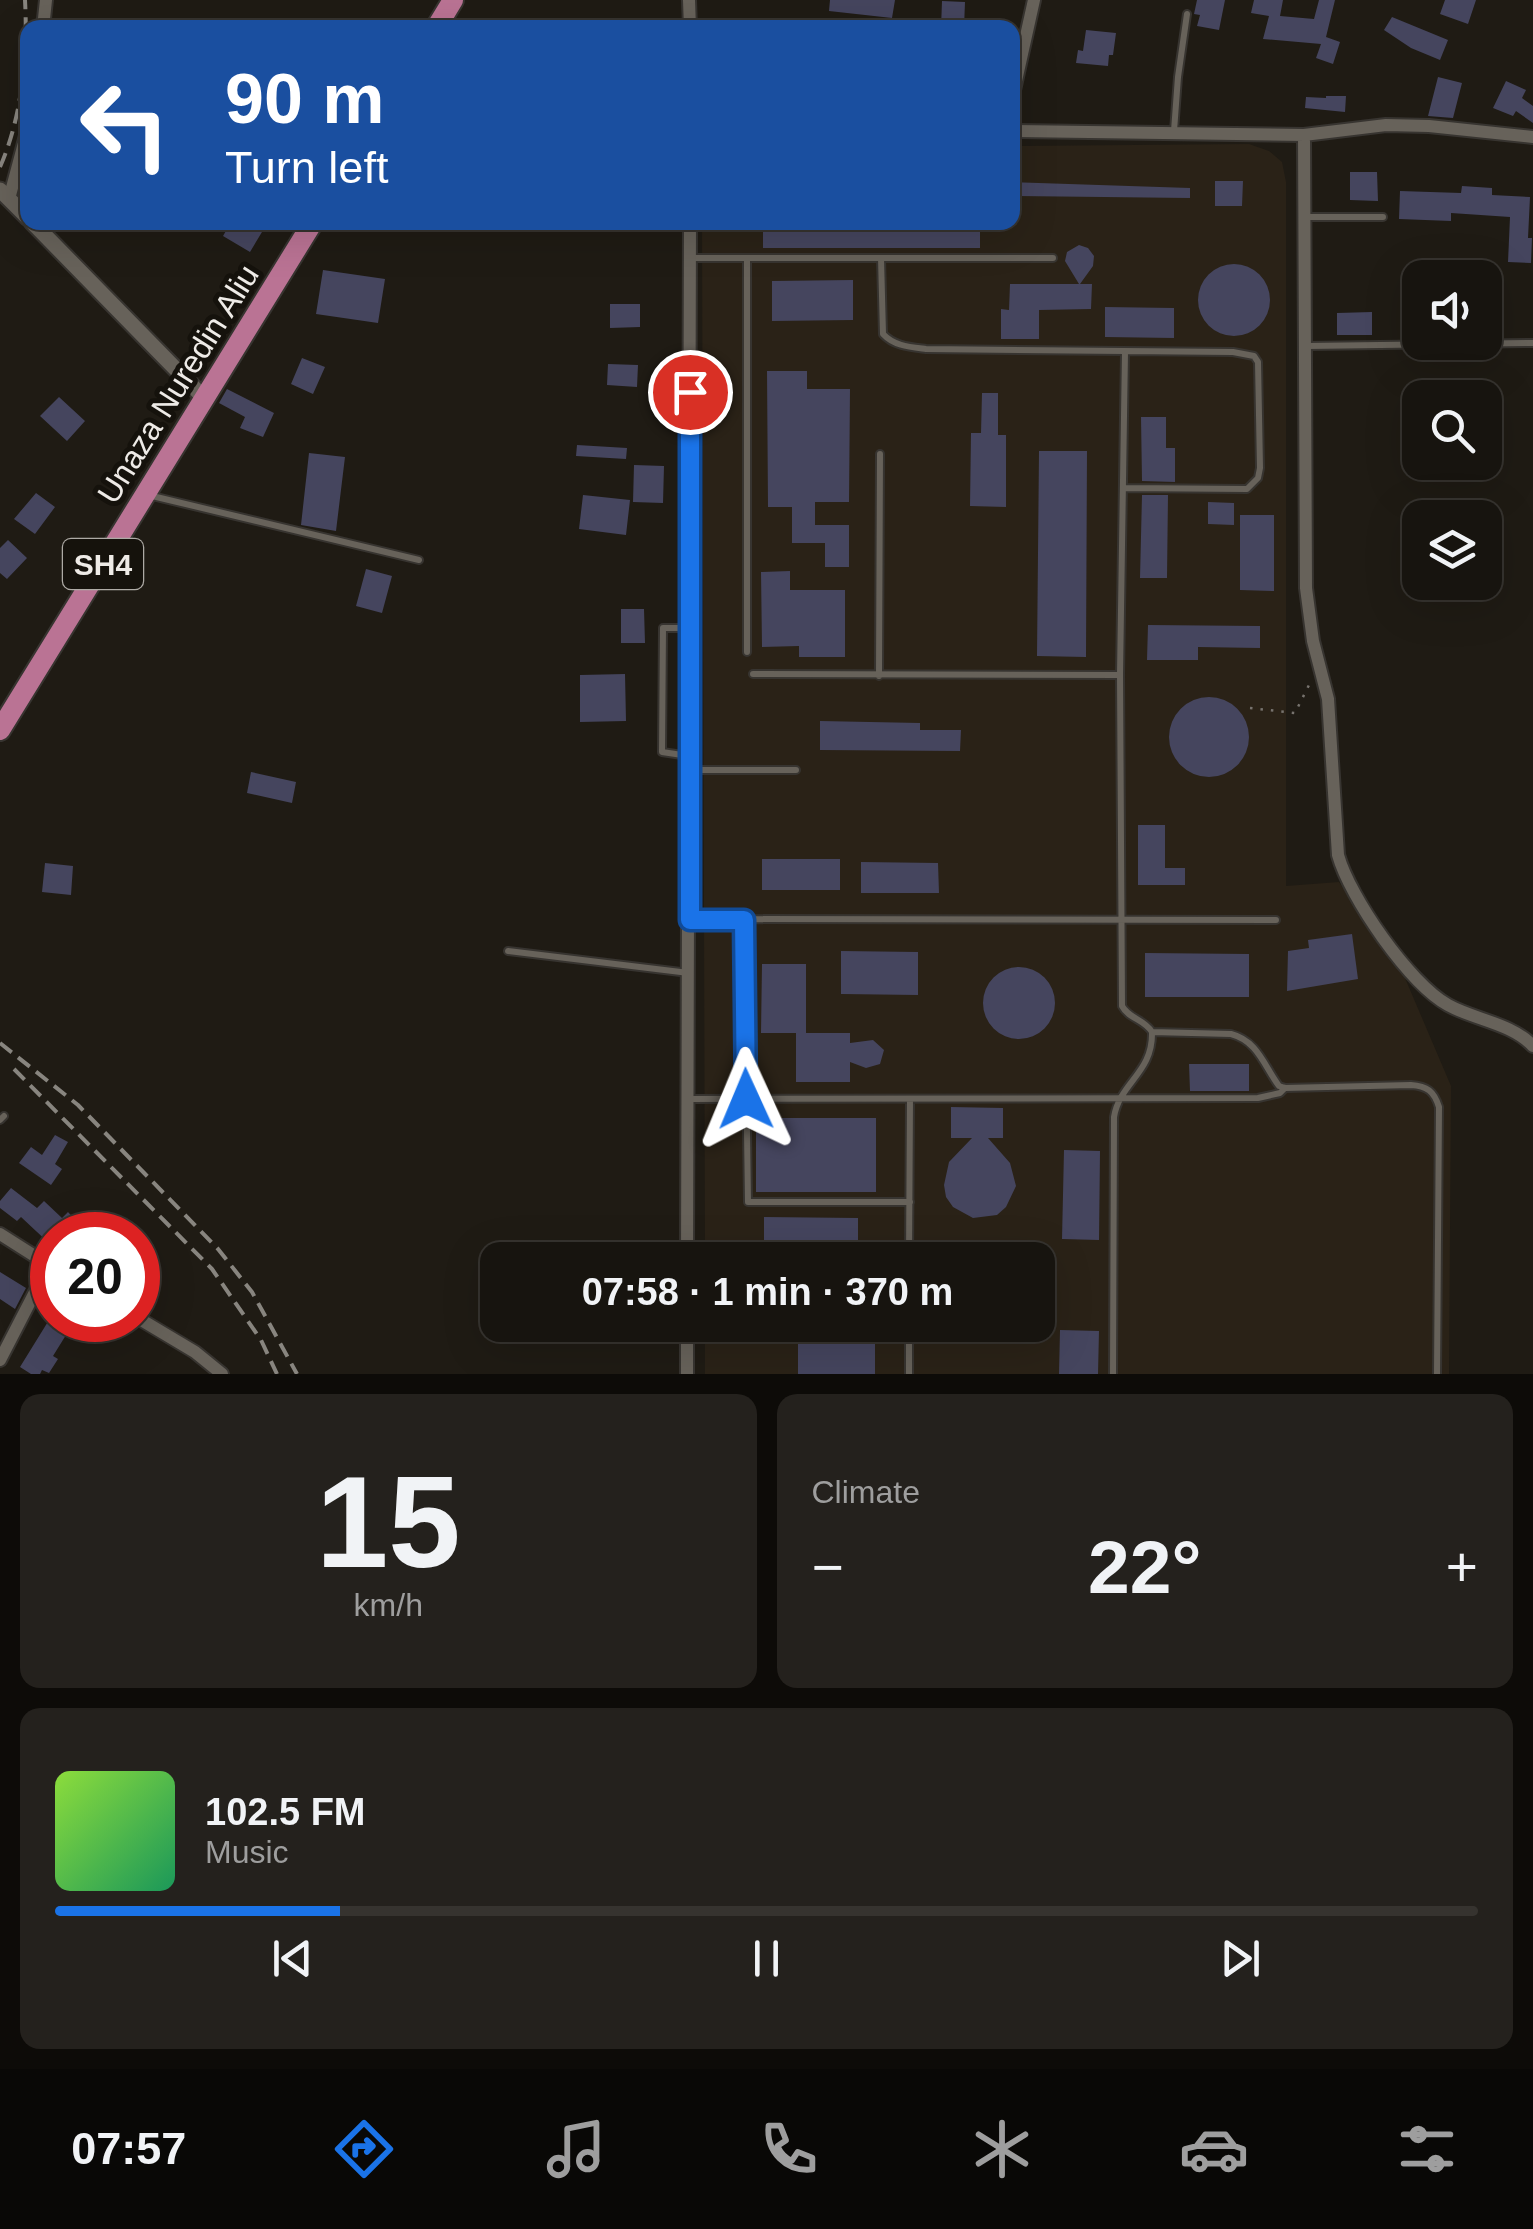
<!DOCTYPE html>
<meta charset="utf-8">
<style>
:root{--surface:#17140f;--page:#24211d;--text:#f1f3f6;--muted:#9e9e9e;--line:#36332f;--accent:#1a73e8}
body{margin:0;font-family:Arial,sans-serif;background:var(--page);color:var(--text);height:100vh;display:flex;flex-direction:column;font-size:38px;white-space:nowrap}
*{box-sizing:border-box;margin:0}
p{font-size:32px;color:var(--muted)}
.icon{flex:none;width:55px;height:55px;fill:none;stroke:currentColor;stroke-width:2;stroke-linecap:round;stroke-linejoin:round}
.map{position:relative;height:1374px;overflow:hidden}
.sheet{display:flex;flex-direction:column;gap:20px;padding:20px;background:#0d0b08;flex:1}
.sheet>*{flex:none}
.hud{position:absolute;left:20px;top:20px;width:1000px;height:210px;border-radius:20px;box-shadow:0 10px 40px #0002,0 0 0 2px var(--line);background:#1a4fa0;color:#fff;overflow:hidden}
.fabs{position:absolute;left:1402px;top:260px;display:grid;gap:20px}
.fabs a{display:grid;place-items:center;width:100px;height:100px;border-radius:20px;background:var(--surface);box-shadow:0 10px 40px #0002,0 0 0 2px var(--line);font-size:50px}
.speed{position:absolute;left:30px;top:1212px;display:flex;gap:20px;font-size:50px;font-weight:700;text-align:center}
.speed>*{display:grid;place-content:center;width:130px;height:130px;border-radius:50%;background:var(--surface);box-shadow:0 10px 40px #0002,0 0 0 2px var(--line);line-height:1}
.speed .limit{border:15px solid #d22;background:#fff;color:#111}
.pin{position:absolute;display:grid;place-items:center;width:85px;height:85px;color:#fff;margin:-42px;border:5px solid #fff;border-radius:50%;box-shadow:0 2px 10px #0007}
.me{position:absolute;width:110px;margin:-55px;rotate:359deg;stroke-linejoin:round;filter:drop-shadow(0 0 8px #0008)}
.turn{display:flex;align-items:center;gap:35px;height:210px;padding:0 40px;font-size:45px}
.turn .icon{width:130px;height:130px;stroke-width:2.5}
.turn b{display:block;font-size:70px;line-height:85px}
.big{font-size:75px;font-weight:800;line-height:1.1}
.sheet .tile{flex:1;display:flex;flex-direction:column;justify-content:center;gap:15px;min-width:0;padding:0 35px;border-radius:20px;background:var(--page)}
.sheet .dial{align-items:center;gap:0}
.dial b{font-size:130px;line-height:1}
.song{display:flex;align-items:center;gap:30px}
.cover{width:120px;height:120px;border-radius:15px;background:linear-gradient(135deg,hsl(90 70% 55%),hsl(150 70% 35%))}
.played{height:10px;border-radius:5px;background:linear-gradient(90deg,var(--accent) 20%,var(--line) 20%)}
.keys{display:flex;justify-content:space-around;direction:ltr}
.heat{display:flex;justify-content:space-between;align-items:center;font-size:55px;direction:ltr}
.sheet .tiles{flex:1;display:grid;gap:20px;grid-template-columns:1fr 1fr}
.tile:last-child{grid-column:span 2}
.trip{position:absolute;left:480px;top:1242px;width:575px;height:100px;border-radius:20px;background:var(--surface);box-shadow:0 10px 40px #0002,0 0 0 2px var(--line);font-weight:800;line-height:100px;text-align:center}
.menu{display:flex;height:160px;justify-content:space-around;align-items:center;background:#090806;color:var(--muted)}
.menu .icon{width:70px;height:70px}
.menu .selected{color:var(--accent)}
.menu b{font-size:45px;color:var(--text)}
.map>svg:first-child{display:block}
</style>
<div class="map">
<svg width="1533" height="1374" viewBox="0 0 1533 1374">
<rect width="100%" height="100%" fill="#1f1b14"/>
<path fill="#2a2217" d="M1249,144L1269,151L1282,162L1286,182V886L1339,882L1402,971L1451,1086L1449,1374H705V1325H1038V1260H705L702,223L1012,222L1013,146Z"/>
<path fill="#45455e" d="M830,0H895L892,18L829,11Z
M1197,0H1225L1219,30L1197,26L1200,15L1194,14Z
M1254,0H1283L1280,16L1314,19L1319,0H1335L1326,37L1340,42L1333,64L1316,58L1321,44L1263,39L1269,16L1251,13Z
M1445,0H1476L1468,24L1440,14Z
M942,1L965,2L964,28H941Z
M1392,17L1448,40L1440,60L1411,48L1384,30Z
M1086,30L1116,33L1113,55H1109L1108,66L1076,63L1078,50L1083,51Z
M1438,77L1462,83L1453,118L1428,116Z
M1506,81L1526,90L1522,98L1533,106V123L1516,111L1513,116L1493,108Z
M1326,96H1346L1345,112L1305,108L1306,97L1326,98Z
M1350,172H1377L1378,201L1350,200Z
M1215,181H1243L1242,206H1215Z
M1012,182L1190,188V198L1012,196Z
M1462,186L1492,188V195L1530,197L1528,238H1532L1531,263L1508,262L1510,217L1451,213V221L1399,219L1400,191L1461,193Z
M231,222H268L250,252L223,236Z
M763,222H980V248H763Z
M1079,245L1088,248L1094,256L1093,266L1080,284H1092L1091,309L1039,310V339H1001V309L1009,310L1010,284H1079L1065,261L1067,252Z
M1198 300a36 36 0 1 1 72 0a36 36 0 1 1-72 0Z
M323,270L385,279L378,323L316,314Z
M853,280V320L772,321V281Z
M610,304H640V327L610,328Z
M1105,307L1174,308V338L1105,337Z
M1372,312V335H1337V313Z
M302,358L325,367L313,394L291,384Z
M608,364L638,365L637,387L607,385Z
M767,371H807V389H850L849,502H815V525H849V567H825V543H792V507H768Z
M227,389L274,413L263,437L240,428L245,417L219,403Z
M982,393H998V435H1006V507L970,506L971,433H981Z
M59,397L85,421L67,441L40,416Z
M1141,417H1166V448H1175V482L1142,481Z
M577,445L627,448L626,459L576,456Z
M1039,451H1087L1086,657L1037,656Z
M309,453L345,457L336,531L301,525Z
M634,465L664,466L663,503L633,502Z
M36,493L55,507L35,534L14,519Z
M583,495L630,500L626,535L579,529Z
M1142,495H1168L1167,578H1140Z
M1208,502L1234,503V525L1208,524Z
M1240,515H1274V591L1240,590Z
M8,540L27,558L7,579L0,573V548Z
M366,569L392,576L382,613L356,606Z
M790,571V590H845V657H799V646L762,647L761,572Z
M621,609H644L645,643H621Z
M1148,625L1260,626V648L1198,647V660H1147Z
M625,674L626,721L580,722V675Z
M1169 737a40 40 0 1 1 80 0a40 40 0 1 1-80 0Z
M820,721L920,723V730H961L960,751L820,750Z
M251,772L296,782L292,803L247,793Z
M1138,825H1165V868H1185V885H1138Z
M762,859H840V890H762Z
M861,862L938,863L939,893H861Z
M45,863L73,866L71,895L42,892Z
M1352,934L1358,979L1287,991L1288,951L1309,948L1308,940Z
M841,951L918,952V995L841,994Z
M1145,953L1249,954V997H1145Z
M762,964H806V1033H850V1043L873,1040L884,1050L880,1064L866,1068L850,1062V1082H796V1033H761Z
M983 1003a36 36 0 1 1 72 0a36 36 0 1 1-72 0Z
M1189,1064H1249V1091H1190Z
M951,1107L1003,1108V1138H988L1010,1163L1016,1186L1006,1207L997,1215L973,1218L953,1207L946,1197L944,1185L949,1162L972,1138H951Z
M756,1118H876V1192H756Z
M55,1135L68,1142L55,1164L62,1169L51,1185L19,1163L31,1147L42,1155Z
M1064,1150L1100,1151L1099,1240L1062,1239Z
M11,1188L37,1208L44,1201L62,1218L68,1212L89,1235H52V1246L21,1217L17,1221L0,1208V1201Z
M764,1217L858,1218V1246L764,1245Z
M0,1272L26,1288L15,1309L0,1299Z
M49,1320H105L91,1340L71,1327L53,1356L58,1359L49,1373L42,1370L40,1374H31L20,1367Z
M798,1325H875V1374H798Z
M1060,1330L1099,1331L1098,1374H1059Z"/>
<g fill="none" stroke-linecap="round" stroke-linejoin="round">
<defs>
<path id="service" d="M1174,131L1178,77L1187,14
M1306,217H1383
M691,258H1053
M881,258L883,334C894,346 910,347 926,349L1233,352L1254,356L1258,362L1260,468L1258,478L1247,489L1125,488
M1307,346L1533,343
M1125,352L1120,675L1122,1006C1129,1019 1144,1019 1152,1032L1231,1034C1258,1041 1264,1066 1279,1086L1285,1088L1411,1085C1427,1086 1434,1091 1439,1107L1437,1374
M148,495L419,560
M747,652V258
M753,674L1120,675
M879,676L880,454
M689,756L662,752L663,628H689
M690,770H796
M690,919L1276,920
M744,920L748,1202H910
M508,951L689,973
M690,1099L1258,1098L1280,1093L1285,1088
M0,1120L4,1116
M909,1260L910,1099
M909,1374V1325
M1113,1374L1114,1117C1120,1082 1153,1073 1152,1032"/>
<path id="minor" d="M689,0L690,28
M43,28L46,0
M1012,99L1034,0
M1012,131L1304,135L1386,125L1429,126L1533,137
M1304,135L1306,588L1313,641L1328,699L1338,855C1350,898 1409,983 1448,1005C1475,1020 1511,1023 1533,1046
M9,199L28,128
M0,1234L52,1267
M687,1260L690,222
M138,1318L195,1352L222,1374
M0,1360L49,1265
M687,1374V1325"/>
<path id="tertiary" d="M0,190L28,218
M32,222L205,399"/>
<path id="primary" d="M436,28L453,0
M0,730L313,222"/>
</defs>
<use href="#service" stroke="#373430" stroke-width="10"/>
<use href="#minor" stroke="#373430" stroke-width="16"/>
<use href="#tertiary" stroke="#373430" stroke-width="19"/>
<use href="#primary" stroke="#373430" stroke-width="24"/>
<path stroke="#77736e" stroke-width="2.5" stroke-dasharray="2.5 8" stroke-linecap="butt" d="M1250,708L1295,713L1310,683"/>
<use href="#service" stroke="#67625a" stroke-width="6"/>
<use href="#minor" stroke="#67625a" stroke-width="12"/>
<use href="#tertiary" stroke="#67625a" stroke-width="15"/>
<use href="#primary" stroke="#ba7394" stroke-width="20"/>
<path stroke="#88857f" stroke-width="4" stroke-dasharray="15 8" stroke-linecap="butt" d="M0,167C22,117 28,55 25,0
M0,1043L78,1105L218,1249L252,1292L297,1374
M14,1069L212,1269L261,1340L277,1374"/>
</g>
<g fill="none" stroke-linecap="round" stroke-linejoin="round">
<defs>
<path id="route" d="M690,392V920H744L746,1099"/>
</defs>
<use href="#route" stroke="#114b97" stroke-width="25"/>
<use href="#route" stroke="#1a73e8" stroke-width="18"/>
</g>
<g text-anchor="middle" dominant-baseline="central" stroke-width="10" stroke-linejoin="round" paint-order="stroke">
<rect fill="#15120c" stroke="#adaaa5" stroke-width="2.5" x="63" y="539" width="80" height="50" rx="8"/>
<g font-size="30" font-weight="bold" fill="#eeebe7">
<text x="103" y="564">SH4</text>
</g>
<g font-size="32" fill="#eeebe7" stroke="#15120c">
<text transform="translate(178 384) rotate(-58)">Unaza Nuredin Aliu</text>
</g>
</g>
</svg>
<div class="fabs">
<a><svg class="icon" aria-label="sound" viewBox="0 0 24 24"><path d="M4 9h4l5-4v14l-5-4H4zM17 9q2 3 0 6"/></svg></a>
<a><svg class="icon" aria-label="search" viewBox="0 0 24 24"><circle cx="10" cy="10" r="6"/><path d="M15 15l6 6"/></svg></a>
<a><svg class="icon" aria-label="layers" viewBox="0 0 24 24"><path d="M12 4l9 5-9 5-9-5zM3 14l9 5 9-5"/></svg></a>
</div>
<div class="speed"><div class="limit">20</div></div>
<div class="pin" style="left:690px;top:392px;background:#d93025"><svg class="icon" aria-label="arrive" viewBox="0 0 24 24"><path d="M6 21V4h12l-3 4 3 4H6"/></svg></div>
<svg class="me" style="left:746px;top:1099px" viewBox="-20 -20 40 40"><path d="M0-17L14 15 0 8-14 15z" fill="#1a73e8" stroke="#fff" stroke-width="4"/></svg>
<div class="trip">07:58 · 1 min · 370 m</div>
<div class="hud">
<div class="turn"><svg class="icon" aria-label="left" viewBox="0 0 24 24"><path d="M17 20v-9H6M10 6l-5 5 5 5"/></svg><div><b>90 m</b>Turn left</div></div>
</div>
</div>
<section class="sheet">
<div class="tiles">
<div class="tile dial"><b>15</b><p>km/h</p></div>
<div class="tile"><p>Climate</p>
<div class="heat"><a>−</a><b class="big">22°</b><a>+</a></div>
</div>
<div class="tile">
<div class="song"><i class="cover"></i><div><b>102.5 FM</b><p>Music</p></div></div>
<div class="played"></div>
<div class="keys"><svg class="icon" aria-label="previous" viewBox="0 0 24 24"><path d="M18 5L8 12l10 7zM5 5v14"/></svg><svg class="icon" aria-label="pause" viewBox="0 0 24 24"><path d="M8 5v14M16 5v14"/></svg><svg class="icon" aria-label="next" viewBox="0 0 24 24"><path d="M6 5l10 7-10 7zM19 5v14"/></svg></div>
</div>
</div>
</section>
<nav class="menu">
<b>07:57</b>
<svg class="icon selected" aria-label="directions" viewBox="0 0 24 24"><path d="M12 3l9 9-9 9-9-9zM9 14v-3h6M13 9l2 2-2 2"/></svg>
<svg class="icon" aria-label="music" viewBox="0 0 24 24"><path d="M9 18V5l10-2v13"/><circle cx="6" cy="18" r="3"/><circle cx="16" cy="16" r="3"/></svg>
<svg class="icon" aria-label="phone" viewBox="0 0 24 24"><path d="M5 4h4l2 5-3 2q2 4 5 5l2-3 5 2v4C11 20 4 13 5 4z"/></svg>
<svg class="icon" aria-label="climate" viewBox="0 0 24 24"><path d="M12 3v18M4 7l16 10M4 17L20 7"/></svg>
<svg class="icon" aria-label="car" viewBox="0 0 24 24"><path d="M5 17H2v-5l4-1 3-4h7l3 4 3 1v5h-3M9 17h6M6 11h13"/><circle cx="7" cy="17" r="2"/><circle cx="17" cy="17" r="2"/></svg>
<svg class="icon" aria-label="filters" viewBox="0 0 24 24"><path d="M4 7h16M4 17h16"/><circle cx="9" cy="7" r="2"/><circle cx="15" cy="17" r="2"/></svg>
</nav>
